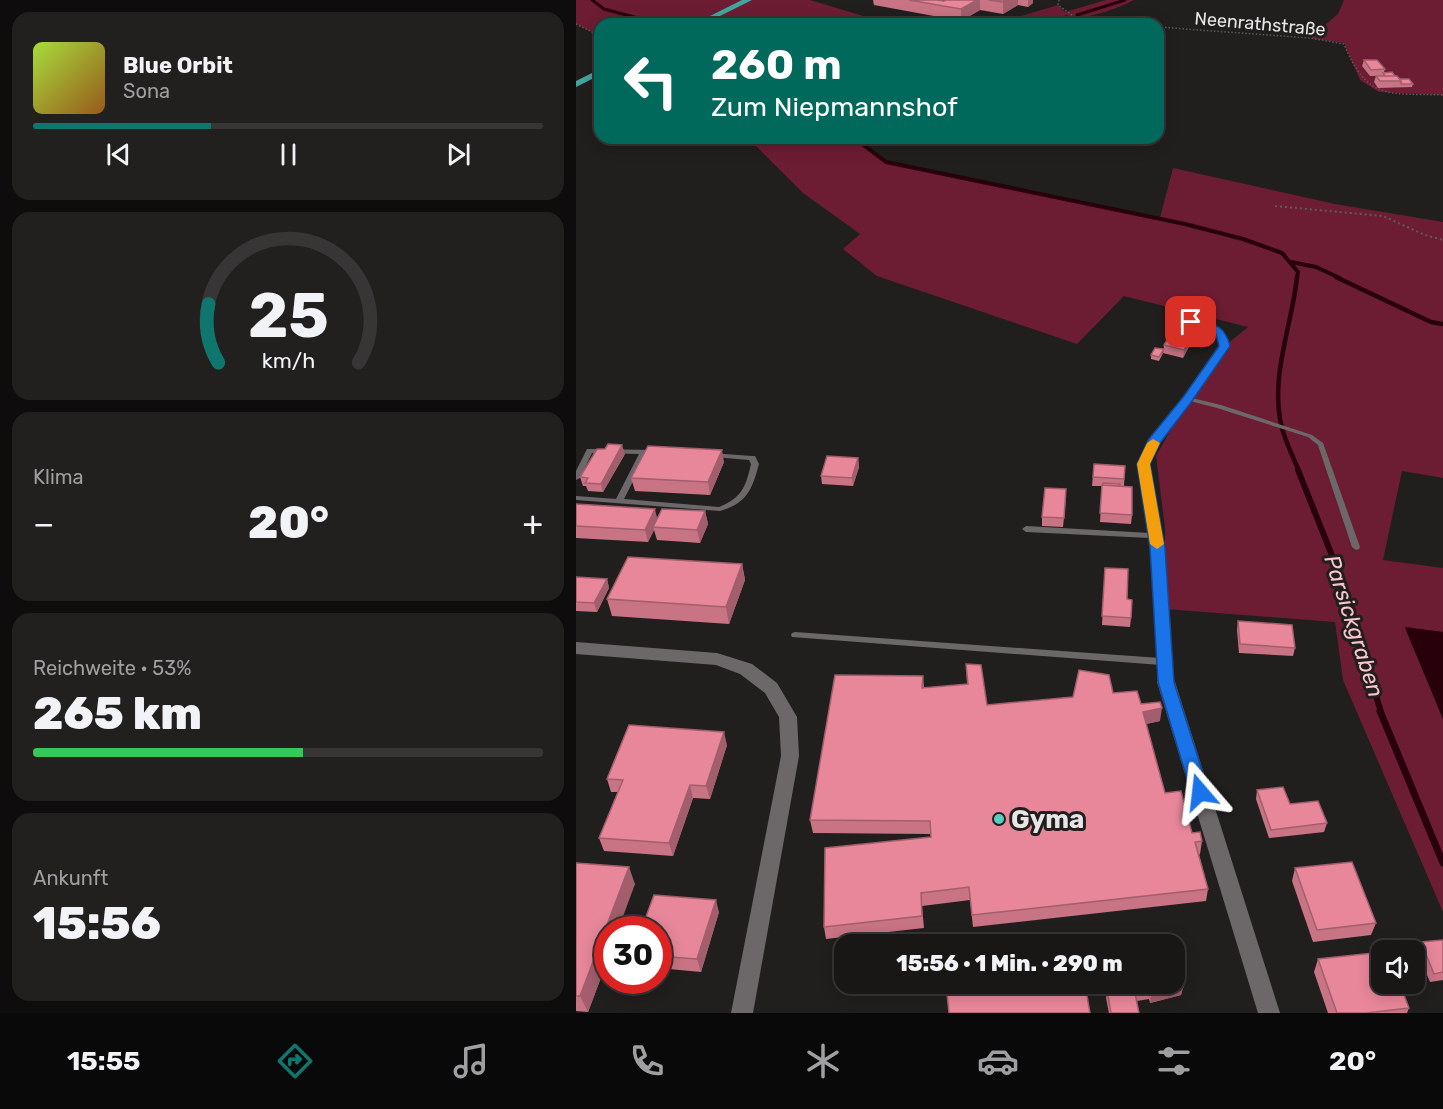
<!DOCTYPE html>
<html lang="de">
<meta charset="utf-8">
<style>
:root{--surface:#191616;--page:#221f1f;--text:#f1f3f6;--muted:#9f9fa1;--line:#373535;--accent:#0f766e}
body{margin:0;font-family:Rubik,sans-serif;background:var(--page);color:var(--text);height:100vh;display:flex;flex-direction:column;font-size:22px;white-space:nowrap}
*{box-sizing:border-box;margin:0}
p{font-size:20px;color:var(--muted)}
.icon{flex:none;width:33px;height:33px;fill:none;stroke:currentColor;stroke-width:2;stroke-linecap:round;stroke-linejoin:round}
.map{position:relative;flex:1;overflow:hidden}
.sheet{display:flex;flex-direction:column;gap:12px;padding:12px;background:#0e0c0c;width:576px}
.sheet>*{flex:none}
.hud{position:absolute;left:18px;top:18px;width:570px;height:126px;border-radius:18px;box-shadow:0 3px 15px #0003,0 0 0 2px var(--line);background:#00695c;color:#fff;overflow:hidden}
.fabs{position:absolute;left:795px;top:940px;display:grid;gap:12px}
.fabs a{display:grid;place-items:center;width:54px;height:54px;border-radius:12px;background:var(--surface);box-shadow:0 3px 15px #0003,0 0 0 2px var(--line);font-size:30px}
.speed{position:absolute;left:18px;top:916px;display:flex;gap:12px;font-size:30px;font-weight:700;text-align:center}
.speed>*{display:grid;place-content:center;width:78px;height:78px;border-radius:50%;background:var(--surface);box-shadow:0 3px 15px #0003,0 0 0 2px var(--line);line-height:1}
.speed .limit{border:9px solid #d22;background:#fff;color:#111}
.pin{position:absolute;display:grid;place-items:center;width:51px;height:51px;color:#fff;margin:-26px;border-radius:12px;box-shadow:0 3px 9px #0006}
.me{position:absolute;width:66px;margin:-33px;rotate:343deg;stroke-linejoin:round;filter:drop-shadow(0 0 4px #0008)}
.turn{display:flex;align-items:center;gap:21px;height:126px;padding:0 18px;font-size:27px}
.turn .icon{width:78px;height:78px;stroke-width:2.5}
.turn b{display:block;font-size:42px;line-height:51px}
.big{font-size:45px;font-weight:800;line-height:1.1}
.sheet .widget{flex:1;display:flex;flex-direction:column;justify-content:center;gap:9px;min-width:0;padding:0 21px;border-radius:18px;background:var(--page)}
.sheet .dial{align-items:center;gap:0}
.dial svg{height:156px;overflow:visible;fill:none;stroke:var(--line);stroke-width:7;stroke-linecap:round;text-anchor:middle}
.dial text{fill:var(--text);stroke:none}
.song{display:flex;align-items:center;gap:18px}
.cover{width:72px;height:72px;border-radius:9px;background:linear-gradient(135deg,hsl(80 70% 55%),hsl(30 70% 35%))}
.played{height:6px;border-radius:3px;background:linear-gradient(90deg,var(--accent) 35%,var(--line) 35%)}
.keys{display:flex;justify-content:space-around;direction:ltr}
.heat{display:flex;justify-content:space-between;align-items:center;font-size:33px;direction:ltr}
.charge{height:9px;border-radius:4px;background:linear-gradient(90deg,#34c759 53%,var(--line) 0)}
.trip{position:absolute;left:258px;top:934px;width:351px;height:60px;border-radius:18px;background:var(--surface);box-shadow:0 3px 15px #0003,0 0 0 2px var(--line);font-weight:800;line-height:60px;text-align:center}
.tabs{display:flex;height:96px;justify-content:space-around;align-items:center;background:#0a0909;color:var(--muted)}
.tabs .icon{width:42px;height:42px}
.tabs .active{color:var(--accent)}
.tabs b{font-size:27px;color:var(--text)}
main{display:flex;flex:1;min-height:0}
.map>svg:first-child{display:block}
</style>
<main>
<section class="sheet">
<div class="widget">
<div class="song"><i class="cover"></i><div><b>Blue Orbit</b><p>Sona</p></div></div>
<div class="played"></div>
<div class="keys"><svg class="icon" aria-label="previous" viewBox="0 0 24 24"><path d="M18 5L8 12l10 7zM5 5v14"/></svg><svg class="icon" aria-label="pause" viewBox="0 0 24 24"><path d="M8 5v14M16 5v14"/></svg><svg class="icon" aria-label="next" viewBox="0 0 24 24"><path d="M6 5l10 7-10 7zM19 5v14"/></svg></div>
</div>
<div class="widget dial"><svg viewBox="0 0 100 80">
<path d="M14 69A42 42 0 1 1 86 69"/>
<path d="M14 69A42 42 0 0 1 9 39" stroke="#0f766e"/>
<text x="50" y="56" font-size="32" font-weight="700">25</text>
<text x="50" y="72" font-size="11">km/h</text>
</svg></div>
<div class="widget"><p>Klima</p>
<div class="heat"><a>−</a><b class="big">20°</b><a>+</a></div>
</div>
<div class="widget"><p>Reichweite · 53%</p><b class="big">265 km</b><div class="charge"></div></div>
<div class="widget"><p>Ankunft</p><b class="big">15:56</b></div>
</section>
<div class="map">
<svg width="867" height="1013" viewBox="0 0 867 1013">
<rect width="100%" height="100%" fill="#211e1e"/>
<path fill="#6c1c33" d="M0,0H234L314,24H24V36L0,24Z
M530,0H558C516,22 465,24 418,24L482,5L489,12Z
M768,0H867V95L803,92L784,80L768,43L734,38L762,14Z
M186,138H280L305,159L313,161L584,218L597,168L759,204L867,222V478L826,471L807,560L867,568V632L829,628L867,719V912L767,680L759,622L589,609V528L580,456L620,385L649,346L672,327L548,296L501,344L301,276L267,249L284,234L227,193L175,141Z"/>
<path fill="#28000b" d="M829,627L867,632V719Z"/>
<g fill="none" stroke-linecap="round" stroke-linejoin="round">
<path stroke="#28000b" stroke-width="3" d="M16,0L28,9L84,24
M501,15L549,0
M450,24L491,17"/>
<path stroke="#28000b" stroke-width="4" d="M278,138L310,162L609,224L667,239L706,253L722,272L721,278
M715,262L740,267L764,278"/>
<path stroke="#28000b" stroke-width="4.5" d="M721,277C716,326 693,378 706,428C710,443 717,457 723,471
M760,277L855,322L867,324"/>
<path stroke="#28000b" stroke-width="6" d="M722,470L757,558L805,712"/>
<path stroke="#28000b" stroke-width="7" d="M804,711L867,863"/>
<path stroke="#5e5b5b" stroke-width="1.5" stroke-dasharray="1.5 2" stroke-linecap="butt" d="M483,0L482,5L500,18L535,24
M0,24L24,36
M467,24L498,17
M582,27L734,38L768,44C791,101 813,93 867,95"/>
<path stroke="#5e5b5b" stroke-width="2" stroke-dasharray="2 3" stroke-linecap="butt" d="M699,206L807,216L849,235L867,240"/>
<path fill="#6c6869" fill-rule="evenodd" d="M629,323L647,332L652,346L616,398L645,405L736,435L747,443L784,547L783,549L780,550L776,547L742,445L732,437L641,408L614,401L580,442L572,464L588,579L593,660L594,662L593,664L594,682L593,684L590,685L587,684L586,682L585,665L216,637L215,635L216,633L219,632L584,658L580,579L574,538L450,532L446,529L450,526L574,533L564,464L575,441L610,398L646,346L642,334L627,326L626,325Z
M11,449L81,450L82,452L81,454H71L48,499L143,507C166,498 170,486 175,464L173,460L138,457L134,455L135,453L176,456H179L183,464C176,490 171,503 144,511L0,500V496L40,499L63,454L16,453L4,478L0,480V471Z"/>
<path fill="#6c6869" fill-rule="evenodd" d="M0,642L141,653L176,664L201,683L221,717L223,756L177,1013H155L205,756L203,717L189,693L164,674L140,665L0,654Z
M590,675L596,677L599,682L704,1013H682L581,682L584,677Z"/>
<path fill="#43a69e" fill-rule="evenodd" d="M166,0H176L128,24H118Z
M24,69V75L0,87V81Z"/>
</g>
<path fill="#c87484" d="M297,0H364L363,1H368L370,0H457V3L452,7L442,5L427,14L404,10L385,21L298,5Z
M788,60L809,69L808,72L819,76L837,84L836,87L802,88L798,82L800,76H806H794L786,66Z
M603,319L636,334L631,342L617,339L607,358L587,353L588,345Z
M587,353L583,361L575,359V355Z
M49,454L27,492L12,491L10,486H7L4,477Z
M282,458L283,467L277,486L246,484L245,476Z
M148,462L134,495L59,491L55,478Z
M518,464L549,466L548,486L556,515L555,524L524,522L526,486H516Z
M490,498L487,527L466,526V517Z
M0,504L81,519L129,511L132,524L124,543L81,540L78,530L72,542L0,538Z
M166,564L169,580L153,624L36,616L31,599Z
M529,568L551,599L555,618L554,627L526,625Z
M0,577L31,579L33,588L21,612L0,611Z
M662,621L719,648L717,656L663,653L661,630Z
M390,664L411,705L537,693L565,704L584,721L570,724L589,793L616,833L626,841L624,854L623,855L632,889L630,901L397,927L394,900L346,906L348,928L250,939L248,927L355,837V834L237,833L234,820L347,676L348,688L391,684Z
M151,745L134,799L117,798L97,856L28,851L23,838L42,792H35L31,779Z
M681,790L751,823L748,832L693,838L680,799Z
M0,863L59,884L32,930V959L12,1012L0,1011Z
M719,868L800,923L795,935L737,942L716,881Z
M143,912L125,972L82,968V930Z
M867,940V980L854,982L841,951L845,942Z
M742,959L833,1008L831,1013H752L738,972Z
M553,984H598L607,987L605,995L574,1003L573,999L561,1001L563,1013H533L530,998L531,990L554,987Z"/>
<path fill="#a25e6c" d="M401,0H404V10L385,21V9Z
M431,0H442V5L427,14V2Z
M452,0H457V3L452,7Z
M637,326L636,334L631,342L632,334Z
M618,331L617,339L607,358L608,350Z
M46,445L49,454L27,492L25,484Z
M146,450L148,462L134,495L132,482Z
M282,458L283,467L277,486L276,478Z
M79,509L82,522L77,527L78,530L72,542L69,530Z
M129,511L132,524L124,543L121,530Z
M166,564L169,580L153,624L150,607Z
M31,579L33,588L21,612L18,603Z
M586,708L584,721L566,725L567,712Z
M148,732L151,745L134,799L130,786Z
M114,785L117,798L97,856L93,843Z
M53,867L59,884L42,930H32V959L12,1012L4,996Z
M140,900L143,912L125,972L121,959Z
M607,987L605,995L574,1003L575,995Z"/>
<path fill="#e8879a" stroke="#a25e6c" stroke-width="1.5" d="M333,0H360L368,1L370,0H401L385,9Z
M413,0H431L427,2Z
M788,60H801L809,69L795,70Z
M816,72L819,76H809L807,73Z
M800,76H821L825,81H804Z
M824,79H833L837,84H825V81Z
M603,319L637,326L632,334L618,331L608,350L588,345Z
M579,348L588,349L583,357L575,355Z
M32,444L46,445L25,484L9,483L12,478L4,477L21,449H29Z
M72,446L146,450L132,482L55,478Z
M251,456L282,458L276,478L245,476Z
M518,464L549,466L548,479L517,477Z
M527,483L544,484V486L527,485Z
M526,485L556,487V515L524,513Z
M469,488L490,489L488,518L466,517Z
M0,504L79,509L69,530L0,526Z
M86,509L129,511L121,530L77,527Z
M52,557L166,564L150,607L31,599Z
M529,568L552,569L551,599L556,600L555,618L526,616Z
M0,577L31,579L18,603L0,602Z
M662,621L716,625L719,648L664,644Z
M390,664L405,665L411,705L497,697L503,670L533,675L537,693L561,691L565,704L584,702L586,708L567,712L589,793L605,791L616,833L624,832L626,841L619,842L632,889L396,915L393,887L345,893L346,916L248,927L249,848L355,837L354,821L234,820L259,675L347,676L346,688L392,684Z
M53,725L148,732L130,786L114,785L93,843L23,838L47,780L31,779Z
M707,787L714,804L742,801L751,823L695,830L681,790Z
M776,862L800,923L741,930L719,868Z
M0,863L53,867L4,996H0Z
M78,895L140,900L121,959L82,956V930H65Z
M500,935L502,945H409Z
M867,940V972L858,974L845,942Z
M806,952V984H824L833,1008L790,1013H761L742,959Z
M598,953L607,987L575,995L574,991L559,993L563,1013H535L531,990L556,986V984H598Z
M370,984H509L514,1013H373Z"/>
<path fill="#1a73e8" stroke="#114b97" stroke-width="1.5" d="M615,318C636,324 648,323 654,346L616,401L584,443L574,464L589,548L598,682L633,792L630,797L624,799L618,797L615,792L582,682L574,548L561,464L573,439L608,396L643,346L640,334L611,324L609,322Z"/>
<path fill="#f59e0b" d="M577,439L584,443L574,464L588,544L581,549L574,544L561,464L571,443Z"/>
<circle fill="#57cec1" stroke="#211e1e" stroke-width="2" cx="423" cy="819" r="6"/>
<g text-anchor="middle" dominant-baseline="central" stroke-width="6" stroke-linejoin="round" paint-order="stroke">
<g font-size="18" fill="#e8e5e6" stroke="#211e1e">
<text transform="translate(684 24) rotate(5)">Neenrathstraße</text>
</g>
<g font-size="22" font-style="italic" fill="#f9c5ce" stroke="#211e1e">
<text transform="translate(778 626) rotate(72)">Parsickgraben</text>
</g>
<g font-size="26" font-weight="bold" fill="#e8e5e6" stroke="#211e1e" text-anchor="start">
<text x="435" y="819">Gyma</text>
</g>
</g>
</svg>
<div class="fabs">
<a><svg class="icon" aria-label="sound" viewBox="0 0 24 24"><path d="M4 9h4l5-4v14l-5-4H4zM17 9q2 3 0 6"/></svg></a>
</div>
<div class="speed"><div class="limit">30</div></div>
<div class="pin" style="left:615px;top:322px;background:#d93025"><svg class="icon" aria-label="arrive" viewBox="0 0 24 24"><path d="M6 21V4h12l-3 4 3 4H6"/></svg></div>
<svg class="me" style="left:624px;top:792px" viewBox="-20 -20 40 40"><path d="M0-17L14 15 0 8-14 15z" fill="#1a73e8" stroke="#fff" stroke-width="4"/></svg>
<div class="trip">15:56 · 1 Min. · 290 m</div>
<div class="hud">
<div class="turn"><svg class="icon" aria-label="left" viewBox="0 0 24 24"><path d="M17 20v-9H6M10 6l-5 5 5 5"/></svg><div><b>260 m</b>Zum Niepmannshof</div></div>
</div>
</div>
</main>
<nav class="tabs">
<b>15:55</b>
<svg class="icon active" aria-label="directions" viewBox="0 0 24 24"><path d="M12 3l9 9-9 9-9-9zM9 14v-3h6M13 9l2 2-2 2"/></svg>
<svg class="icon" aria-label="music" viewBox="0 0 24 24"><path d="M9 18V5l10-2v13"/><circle cx="6" cy="18" r="3"/><circle cx="16" cy="16" r="3"/></svg>
<svg class="icon" aria-label="phone" viewBox="0 0 24 24"><path d="M5 4h4l2 5-3 2q2 4 5 5l2-3 5 2v4C11 20 4 13 5 4z"/></svg>
<svg class="icon" aria-label="climate" viewBox="0 0 24 24"><path d="M12 3v18M4 7l16 10M4 17L20 7"/></svg>
<svg class="icon" aria-label="car" viewBox="0 0 24 24"><path d="M5 17H2v-5l4-1 3-4h7l3 4 3 1v5h-3M9 17h6M6 11h13"/><circle cx="7" cy="17" r="2"/><circle cx="17" cy="17" r="2"/></svg>
<svg class="icon" aria-label="filters" viewBox="0 0 24 24"><path d="M4 7h16M4 17h16"/><circle cx="9" cy="7" r="2"/><circle cx="15" cy="17" r="2"/></svg>
<b>20°</b>
</nav>
